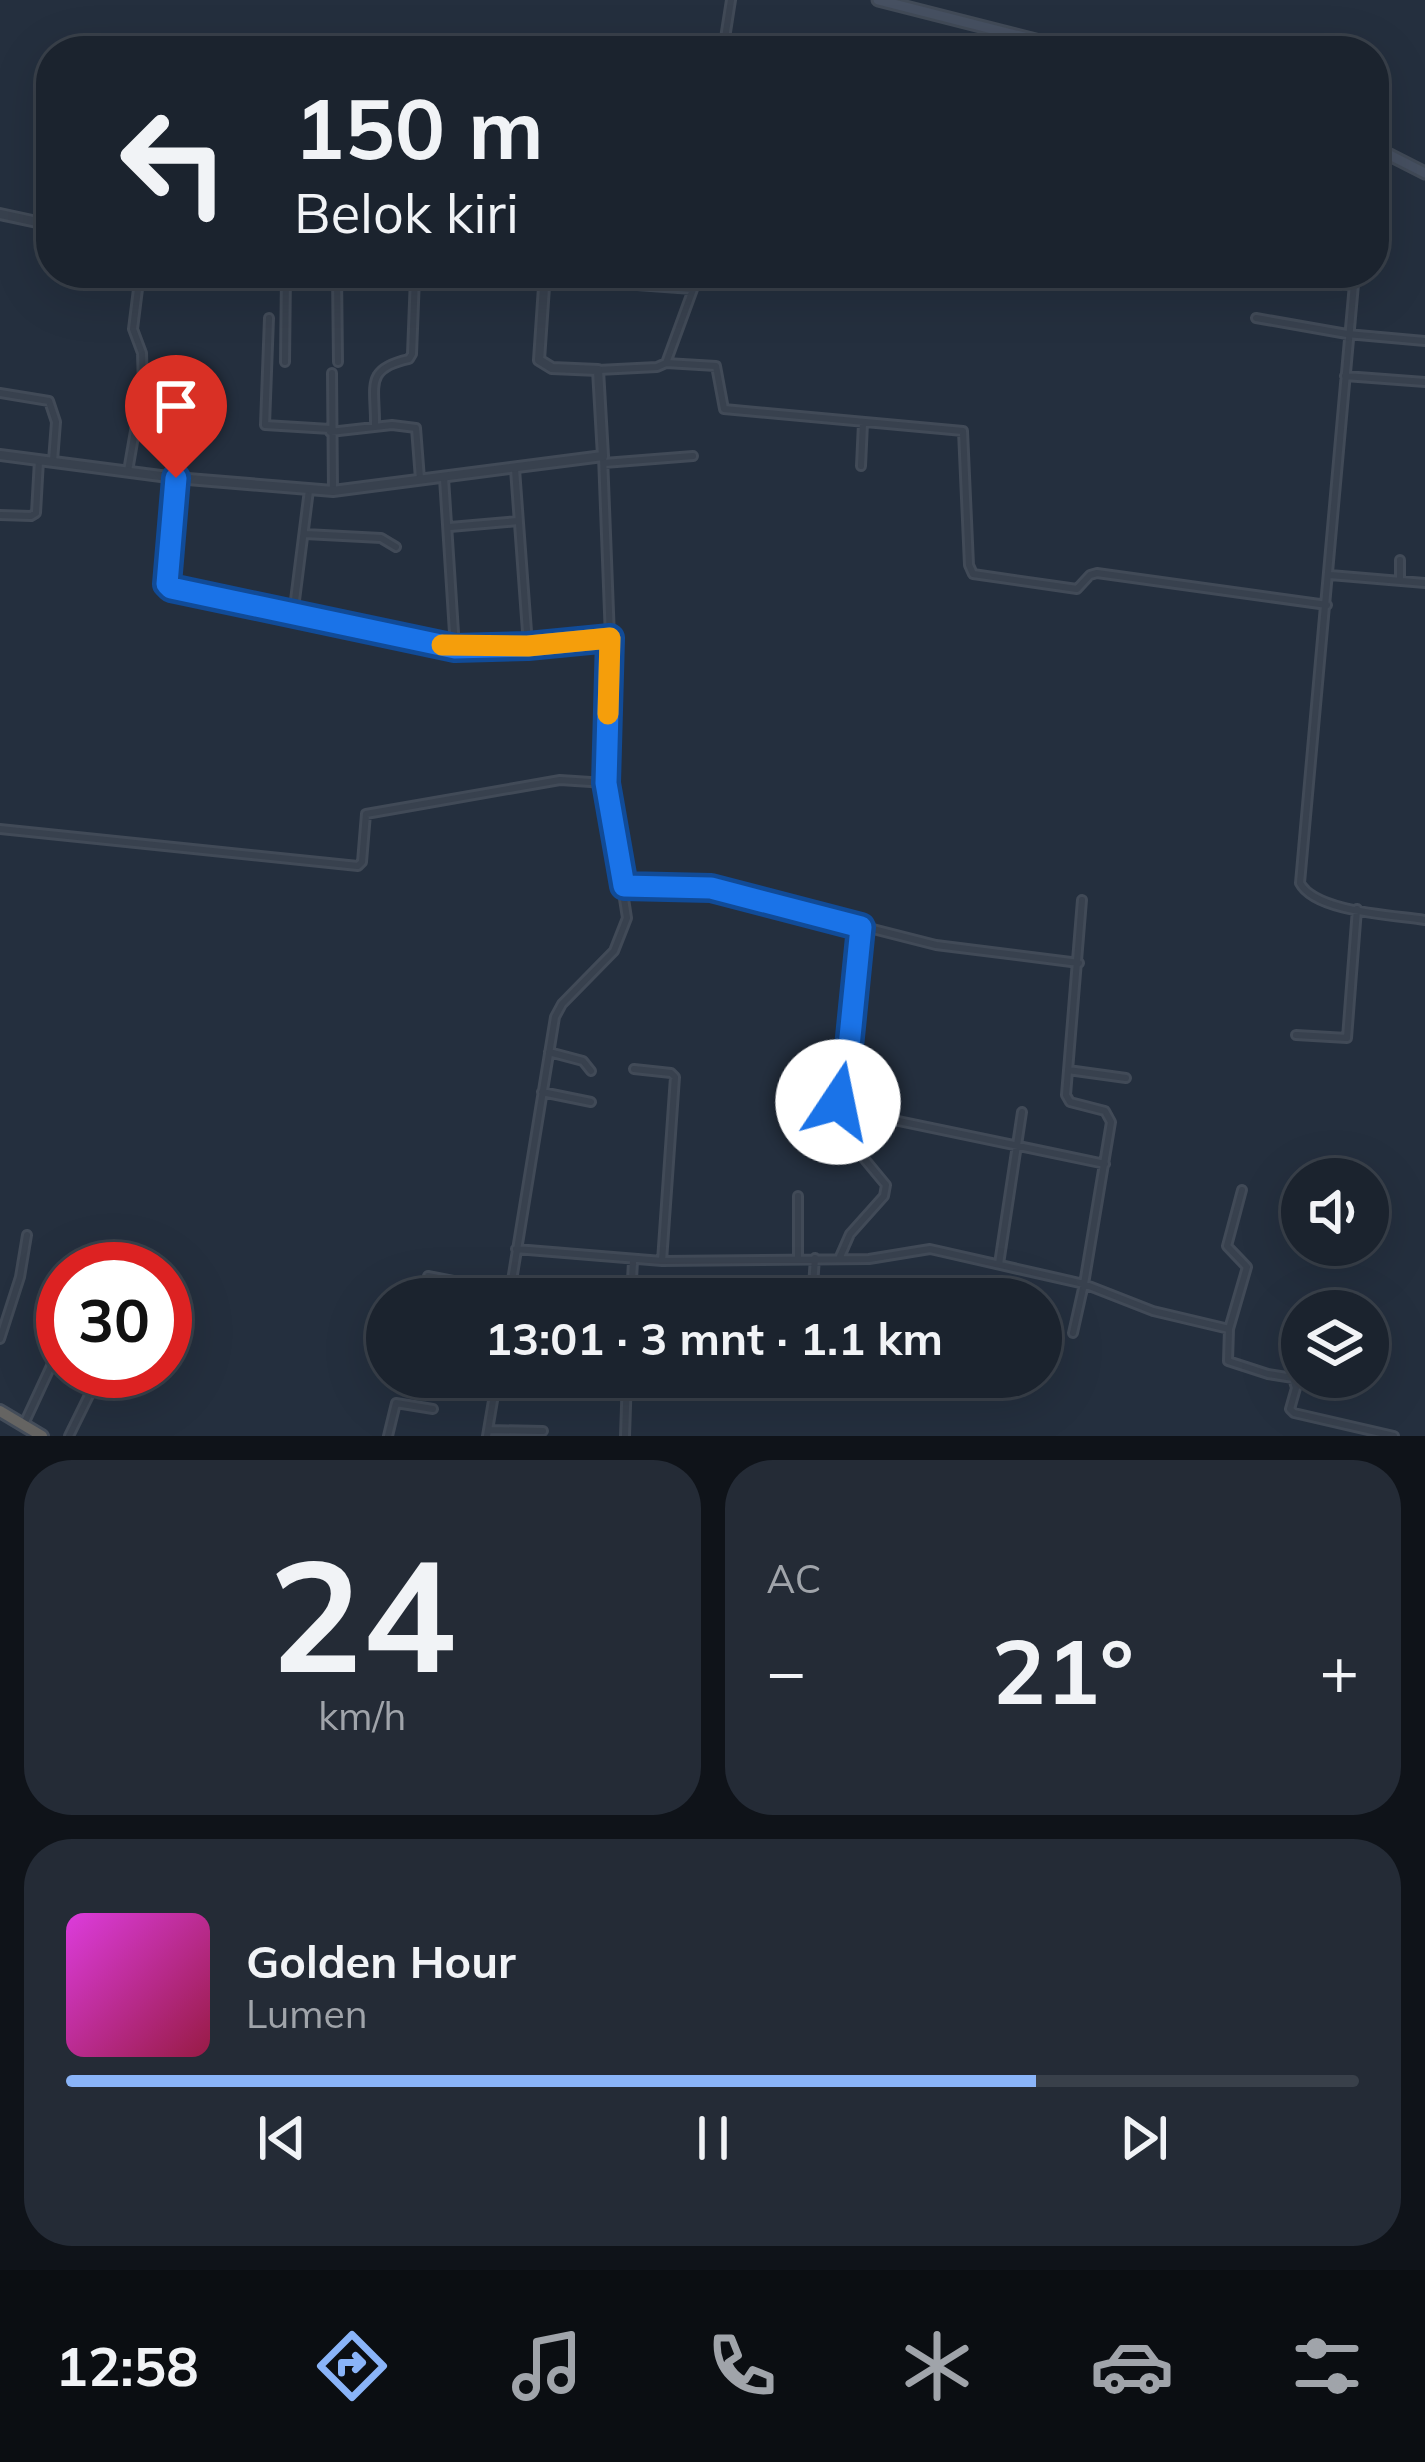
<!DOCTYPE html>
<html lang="id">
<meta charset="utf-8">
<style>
:root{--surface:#1b232e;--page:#242b36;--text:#f1f3f6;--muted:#a0a4aa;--line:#39404a;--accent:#8ab4f8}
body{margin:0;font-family:Mulish,sans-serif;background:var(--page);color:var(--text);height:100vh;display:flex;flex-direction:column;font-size:45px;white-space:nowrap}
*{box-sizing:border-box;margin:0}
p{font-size:39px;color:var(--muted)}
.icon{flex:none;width:66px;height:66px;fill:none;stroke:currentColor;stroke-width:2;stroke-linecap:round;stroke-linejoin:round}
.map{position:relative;height:1436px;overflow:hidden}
.sheet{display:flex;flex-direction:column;gap:24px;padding:24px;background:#0f1319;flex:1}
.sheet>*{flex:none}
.banner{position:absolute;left:36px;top:36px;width:1353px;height:252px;border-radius:48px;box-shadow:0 12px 48px #0002,0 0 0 3px var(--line);background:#1b232e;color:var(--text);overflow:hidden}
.tools{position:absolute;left:1281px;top:1158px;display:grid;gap:24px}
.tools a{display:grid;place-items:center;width:108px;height:108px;border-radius:50%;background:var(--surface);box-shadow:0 12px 48px #0002,0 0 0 3px var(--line);font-size:60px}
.speed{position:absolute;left:36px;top:1242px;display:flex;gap:24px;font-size:60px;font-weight:700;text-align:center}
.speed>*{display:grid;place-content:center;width:156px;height:156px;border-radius:50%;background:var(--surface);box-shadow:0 12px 48px #0002,0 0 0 3px var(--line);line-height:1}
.speed .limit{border:18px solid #d22;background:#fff;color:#111}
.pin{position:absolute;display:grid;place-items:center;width:102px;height:102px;color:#fff;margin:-123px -51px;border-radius:50% 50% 50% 0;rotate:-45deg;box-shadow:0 0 12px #0007}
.pin .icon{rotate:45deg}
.me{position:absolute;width:132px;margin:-66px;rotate:11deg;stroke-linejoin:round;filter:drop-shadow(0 0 9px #0008)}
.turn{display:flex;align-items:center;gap:42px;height:252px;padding:0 60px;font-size:54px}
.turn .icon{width:156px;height:156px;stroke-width:2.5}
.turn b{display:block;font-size:84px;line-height:102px}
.big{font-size:90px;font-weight:700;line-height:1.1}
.sheet .card{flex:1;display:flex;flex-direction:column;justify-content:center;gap:18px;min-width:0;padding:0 42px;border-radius:48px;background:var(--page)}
.sheet .dial{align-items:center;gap:0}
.dial b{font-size:156px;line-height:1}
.song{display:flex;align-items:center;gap:36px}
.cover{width:144px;height:144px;border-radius:18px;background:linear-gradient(135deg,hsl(300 70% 55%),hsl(340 70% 35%))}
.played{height:12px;border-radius:6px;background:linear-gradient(90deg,var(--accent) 75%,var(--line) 75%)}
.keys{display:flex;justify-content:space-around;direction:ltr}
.heat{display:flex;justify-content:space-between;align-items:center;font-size:66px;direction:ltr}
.sheet .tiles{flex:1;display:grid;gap:24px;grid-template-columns:1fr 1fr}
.card:last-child{grid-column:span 2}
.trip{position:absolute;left:366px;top:1278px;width:696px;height:120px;border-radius:60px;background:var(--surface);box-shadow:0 12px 48px #0002,0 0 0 3px var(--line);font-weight:700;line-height:120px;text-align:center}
.dock{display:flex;height:192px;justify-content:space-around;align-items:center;background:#0b0e12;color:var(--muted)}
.dock .icon{width:84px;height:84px}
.dock .on{color:var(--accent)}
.dock b{font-size:54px;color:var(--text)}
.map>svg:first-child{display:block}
</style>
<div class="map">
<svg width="1425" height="1436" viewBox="0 0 1425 1436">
<rect width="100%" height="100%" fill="#242f3e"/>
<path fill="#263c3f" d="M712,273H859L858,284L710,278Z"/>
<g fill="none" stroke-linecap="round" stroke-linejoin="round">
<defs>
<path id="minor" d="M723,51L731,0
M337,273L338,362
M1355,273L1300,883C1315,912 1393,915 1425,920
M1291,274L1354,286
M540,278L692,289
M269,318L265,425L330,429
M1256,318L1347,334L1425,341
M285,362L286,273
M666,363L716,366L724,409L963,431L969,565L973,574L1077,589L1090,575L1097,573L1327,605
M598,370L657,367L666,363L699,273
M332,373L333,491
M1345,376L1425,382
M0,393L49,401L56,422L53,461
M375,427C376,387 363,369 409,359L412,354L415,277
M330,432L392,425L416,428L420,479
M604,463L693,456
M861,466L863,423
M515,469L528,645
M128,471L143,385L142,353L133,329L140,273
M176,478L168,584L171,588L455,648L528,646L610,638
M444,478L455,648
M0,515L31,516L36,513L39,460
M450,527L518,521
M305,534L381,538L396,547
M1330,575L1425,583
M1400,581V560
M293,616L309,490
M0,829L358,866L362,862L366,814L560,780L606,783
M624,886L711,888L936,945L1079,963
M1082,900L1066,1095L1070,1102L1105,1111L1111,1122L1084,1284L1153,1311L1229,1329
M861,927L848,1057L836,1108L1105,1164
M1296,1035L1347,1038L1357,909
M549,1052L583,1061L591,1071
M634,1069L671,1073L675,1077L662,1261
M1068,1070L1126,1078
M542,1092L591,1102
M836,1108L833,1121L886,1185L884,1196L850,1234L839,1259
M1242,1190L1227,1246L1247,1267L1229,1329L1228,1361L1268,1374L1293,1378L1296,1388L1290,1409L1294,1413L1394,1436
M798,1196V1258
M516,1249L662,1261L869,1259L930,1249L1084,1284L1073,1333
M999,1264L1022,1112
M428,1276L510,1292
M509,1299L555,1017L562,1004L614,951L627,918L606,783L610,638L603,456
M631,1299L633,1261
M812,1299L815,1258
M0,1339L20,1277L27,1235
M24,1424L57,1353
M488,1430L543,1431
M69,1436L101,1371
M388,1436L396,1403L433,1409
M487,1436L497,1377
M625,1436L627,1377"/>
<path id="tertiary" d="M0,214L51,225
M0,455L176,478L333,491L603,456L598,370L552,368L539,360L544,287L540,278L345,273"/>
<path id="secondary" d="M878,0L1079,51
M1374,147L1425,173"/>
<path id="trunk" d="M0,1411L42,1436"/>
</defs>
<use href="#minor" stroke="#414a57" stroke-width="12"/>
<use href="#tertiary" stroke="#414a57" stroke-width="14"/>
<use href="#secondary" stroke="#414a57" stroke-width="15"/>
<use href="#trunk" stroke="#434c59" stroke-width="16"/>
<use href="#minor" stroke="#38414e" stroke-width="6"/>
<use href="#tertiary" stroke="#38414e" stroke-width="8"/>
<use href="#secondary" stroke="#465061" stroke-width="9"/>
<use href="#trunk" stroke="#656462" stroke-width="10"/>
</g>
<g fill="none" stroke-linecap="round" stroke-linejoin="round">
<defs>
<path id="route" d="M176,478L167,584L171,588L455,648L528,646L610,638L606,783L624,886L711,888L861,927L848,1057L838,1102"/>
</defs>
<use href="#route" stroke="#114b97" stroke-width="30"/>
<use href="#route" stroke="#1a73e8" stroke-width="21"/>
<path stroke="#f59e0b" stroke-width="21" d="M442,645L528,646L610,638L608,714"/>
</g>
</svg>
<div class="tools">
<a><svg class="icon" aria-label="sound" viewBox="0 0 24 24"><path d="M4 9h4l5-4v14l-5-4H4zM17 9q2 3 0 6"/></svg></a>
<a><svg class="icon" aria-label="layers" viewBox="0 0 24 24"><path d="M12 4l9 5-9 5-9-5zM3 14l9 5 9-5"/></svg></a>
</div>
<div class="speed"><div class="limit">30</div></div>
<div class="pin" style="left:176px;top:478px;background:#d93025"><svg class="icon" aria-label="arrive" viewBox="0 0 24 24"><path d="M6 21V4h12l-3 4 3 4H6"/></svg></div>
<svg class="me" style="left:838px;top:1102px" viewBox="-20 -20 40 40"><circle r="19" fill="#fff"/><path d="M0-13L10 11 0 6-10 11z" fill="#1a73e8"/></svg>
<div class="trip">13:01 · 3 mnt · 1.1 km</div>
<div class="banner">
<div class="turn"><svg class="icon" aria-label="left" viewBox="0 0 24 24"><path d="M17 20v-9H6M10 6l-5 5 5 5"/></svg><div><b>150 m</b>Belok kiri</div></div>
</div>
</div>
<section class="sheet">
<div class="tiles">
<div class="card dial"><b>24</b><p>km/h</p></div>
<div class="card"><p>AC</p>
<div class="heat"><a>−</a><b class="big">21°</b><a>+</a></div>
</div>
<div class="card">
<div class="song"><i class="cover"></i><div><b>Golden Hour</b><p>Lumen</p></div></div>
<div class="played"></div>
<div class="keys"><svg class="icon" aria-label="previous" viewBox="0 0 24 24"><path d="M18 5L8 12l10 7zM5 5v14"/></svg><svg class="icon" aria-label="pause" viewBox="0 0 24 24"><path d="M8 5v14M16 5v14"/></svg><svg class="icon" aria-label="next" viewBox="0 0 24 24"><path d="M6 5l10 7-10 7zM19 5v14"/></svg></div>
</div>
</div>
</section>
<nav class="dock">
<b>12:58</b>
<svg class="icon on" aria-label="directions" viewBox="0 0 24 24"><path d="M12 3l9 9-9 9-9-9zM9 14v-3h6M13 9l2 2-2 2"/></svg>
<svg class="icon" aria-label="music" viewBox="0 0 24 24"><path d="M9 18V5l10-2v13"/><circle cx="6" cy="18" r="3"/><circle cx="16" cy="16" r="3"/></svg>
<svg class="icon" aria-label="phone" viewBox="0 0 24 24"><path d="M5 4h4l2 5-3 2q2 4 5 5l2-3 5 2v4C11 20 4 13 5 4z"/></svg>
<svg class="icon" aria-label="climate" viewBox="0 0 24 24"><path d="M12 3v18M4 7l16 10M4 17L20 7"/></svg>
<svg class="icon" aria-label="car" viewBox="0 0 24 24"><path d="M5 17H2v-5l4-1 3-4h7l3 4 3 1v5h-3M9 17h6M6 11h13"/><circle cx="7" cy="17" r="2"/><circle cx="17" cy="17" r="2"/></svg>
<svg class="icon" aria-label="filters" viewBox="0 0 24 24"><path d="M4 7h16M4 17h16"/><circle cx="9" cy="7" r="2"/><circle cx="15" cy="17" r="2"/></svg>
</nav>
